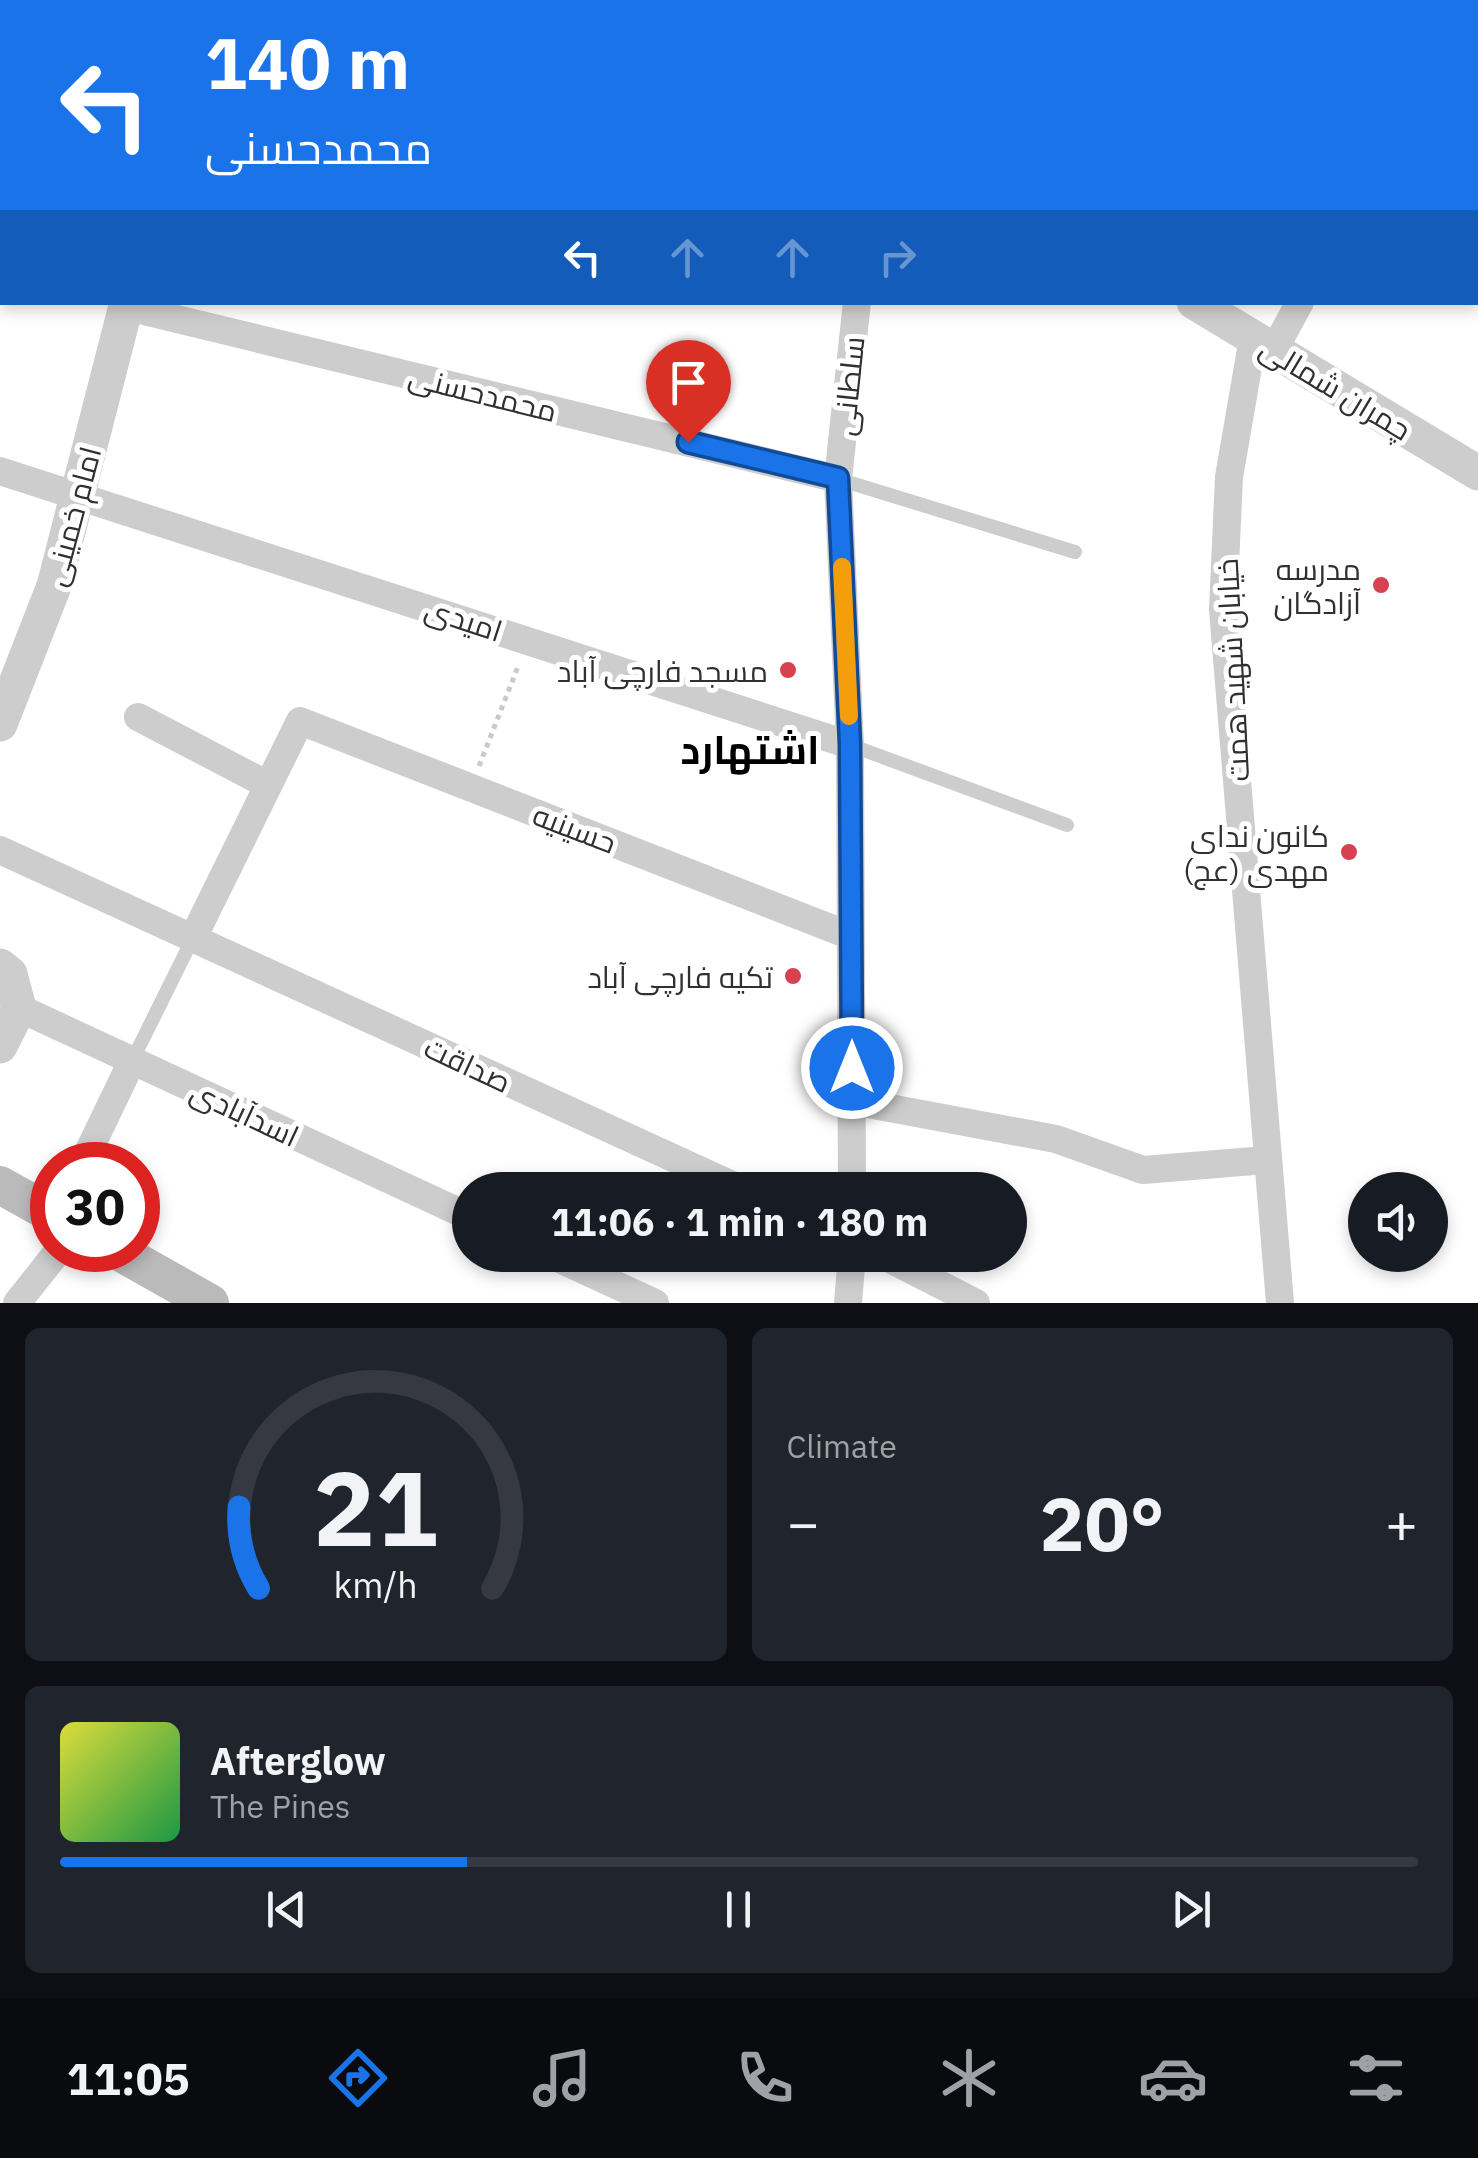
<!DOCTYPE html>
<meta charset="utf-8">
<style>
:root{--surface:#171b24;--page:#20242c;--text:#f1f3f6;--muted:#9ea1a6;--line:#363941;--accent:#1a73e8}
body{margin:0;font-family:"IBM Plex Sans",Cairo,sans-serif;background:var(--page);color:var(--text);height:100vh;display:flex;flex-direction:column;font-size:38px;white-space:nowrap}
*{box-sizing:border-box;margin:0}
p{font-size:32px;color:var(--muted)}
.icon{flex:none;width:55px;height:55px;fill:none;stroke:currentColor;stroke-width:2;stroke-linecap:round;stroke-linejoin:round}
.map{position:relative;height:1303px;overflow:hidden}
.panel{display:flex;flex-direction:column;gap:25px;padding:25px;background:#0d0f14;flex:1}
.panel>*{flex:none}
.banner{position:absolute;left:0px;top:0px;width:1480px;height:305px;box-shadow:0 5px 15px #0003;background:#1a73e8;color:#fff;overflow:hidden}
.controls{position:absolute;left:1348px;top:1172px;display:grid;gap:20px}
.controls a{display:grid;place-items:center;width:100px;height:100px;border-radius:50%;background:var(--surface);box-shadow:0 5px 15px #0003;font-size:50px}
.speed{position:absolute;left:30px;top:1142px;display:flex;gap:20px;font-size:50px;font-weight:700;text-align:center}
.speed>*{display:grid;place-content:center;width:130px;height:130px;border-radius:50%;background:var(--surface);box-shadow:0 5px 15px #0003;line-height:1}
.speed .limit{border:15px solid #d22;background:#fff;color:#111}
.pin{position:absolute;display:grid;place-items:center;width:85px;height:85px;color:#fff;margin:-102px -42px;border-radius:50% 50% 50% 0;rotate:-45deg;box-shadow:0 0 10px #0007}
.pin .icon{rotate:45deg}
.me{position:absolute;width:110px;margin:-55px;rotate:0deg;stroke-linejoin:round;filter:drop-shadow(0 0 8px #0008)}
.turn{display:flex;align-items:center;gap:35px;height:210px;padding:0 40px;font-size:45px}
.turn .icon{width:130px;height:130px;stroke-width:2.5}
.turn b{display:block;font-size:70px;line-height:85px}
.lanes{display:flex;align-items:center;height:95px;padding:0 40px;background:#0003;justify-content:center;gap:50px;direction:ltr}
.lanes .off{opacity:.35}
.big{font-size:75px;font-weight:700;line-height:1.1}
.panel .card{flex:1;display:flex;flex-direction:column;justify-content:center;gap:15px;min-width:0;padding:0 35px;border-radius:15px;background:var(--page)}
.panel .dial{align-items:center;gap:0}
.dial svg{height:260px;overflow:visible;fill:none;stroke:var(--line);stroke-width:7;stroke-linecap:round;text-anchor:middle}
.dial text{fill:var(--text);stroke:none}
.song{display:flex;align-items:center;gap:30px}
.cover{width:120px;height:120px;border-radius:15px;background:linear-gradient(135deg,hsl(60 70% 55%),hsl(140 70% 35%))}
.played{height:10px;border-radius:5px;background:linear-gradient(90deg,var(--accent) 30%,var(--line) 30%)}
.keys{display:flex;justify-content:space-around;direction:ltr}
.heat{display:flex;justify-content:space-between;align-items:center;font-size:55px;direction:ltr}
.panel .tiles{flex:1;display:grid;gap:25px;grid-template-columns:1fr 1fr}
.card:last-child{grid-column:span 2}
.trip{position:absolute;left:452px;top:1172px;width:575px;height:100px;border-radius:50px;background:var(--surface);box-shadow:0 5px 15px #0003;font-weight:700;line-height:100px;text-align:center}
.dock{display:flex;height:160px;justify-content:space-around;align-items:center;background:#090b0e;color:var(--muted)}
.dock .icon{width:70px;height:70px}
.dock .selected{color:var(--accent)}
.dock b{font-size:45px;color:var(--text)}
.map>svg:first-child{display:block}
</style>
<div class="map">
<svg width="1478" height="1303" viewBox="0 0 1478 1303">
<rect width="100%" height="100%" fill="#fff"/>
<path fill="#e3e9dd" d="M970,0H1245L1244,2Z"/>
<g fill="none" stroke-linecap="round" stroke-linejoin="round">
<path stroke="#cacaca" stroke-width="5" stroke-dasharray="5 5" stroke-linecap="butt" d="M479,766L519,664"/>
<path stroke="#cdcdcd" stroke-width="14" d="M291,0L296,2
M475,2L476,0
M838,479L1075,552
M850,745L1067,825
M132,1061L193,938"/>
<path stroke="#cdcdcd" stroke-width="28" d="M959,0L963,2
M1336,2L1337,0
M1469,2L1470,0
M0,225L2,221
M127,307L838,479
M1253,338L1229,477L1223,610L1280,1303
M1274,350L1300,302
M0,471L850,745
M138,717L268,785
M0,850L743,1190
M193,938L300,721L851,936
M19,1008L470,1217
M852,1101L1056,1139L1143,1170L1266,1160
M82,1165L132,1061
M852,1190L850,745L838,479L857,302
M551,1255L655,1303
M882,1255L976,1303
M17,1303L59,1250
M848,1303L852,1255"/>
<path stroke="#cdcdcd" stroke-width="35" d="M689,0L693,2
M100,2L101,0
M1194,302L1478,473
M0,724L54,586L127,302
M0,966L10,974L19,1008L0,1046"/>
<path stroke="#bababa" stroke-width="38" d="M0,1185L52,1214
M116,1250L210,1303"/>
</g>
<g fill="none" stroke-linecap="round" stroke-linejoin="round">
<defs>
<path id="route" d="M688,442L838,478L850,744L852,1068"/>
</defs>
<use href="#route" stroke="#114b97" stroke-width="25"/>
<use href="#route" stroke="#1a73e8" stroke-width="18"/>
<path stroke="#f59e0b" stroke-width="18" d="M842,567L849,716"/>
</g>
<g fill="#d74251" stroke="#fff" stroke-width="4">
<circle cx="1381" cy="585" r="10"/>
<circle cx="788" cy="670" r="10"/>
<circle cx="1349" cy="852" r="10"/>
<circle cx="793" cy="976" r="10"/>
</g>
<g text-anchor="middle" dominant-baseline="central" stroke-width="10" stroke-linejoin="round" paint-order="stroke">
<g font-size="30" fill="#303030" stroke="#fff">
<text transform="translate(848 386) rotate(-84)">سلطانی</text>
<text transform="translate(1336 388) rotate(31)">چمران شمالی</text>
<text transform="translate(483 393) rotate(14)">محمدحسنی</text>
<text transform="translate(72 516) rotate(-75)">امام خمینی</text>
<text transform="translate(464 619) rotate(18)">امیدی</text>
<text transform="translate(1232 670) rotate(-93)">خیابان شهید همت</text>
<text transform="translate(575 828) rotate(21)">حسینیه</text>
<text transform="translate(468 1064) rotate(25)">صداقت</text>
<text transform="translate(245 1113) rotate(25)">اسدآبادی</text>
</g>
<g font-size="30" fill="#303030" stroke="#fff" text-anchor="end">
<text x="1361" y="568">مدرسه<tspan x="1361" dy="34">آزادگان</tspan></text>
<text x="768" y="670">مسجد فارچی آباد</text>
<text x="1329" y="835">کانون ندای<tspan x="1329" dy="34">مهدی (عج)</tspan></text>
<text x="773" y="976">تکیه فارچی آباد</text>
</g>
<g font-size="40" font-weight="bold" fill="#000" stroke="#fff">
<text x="750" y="749">اشتهارد</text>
</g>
</g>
</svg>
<div class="controls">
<a><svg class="icon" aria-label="sound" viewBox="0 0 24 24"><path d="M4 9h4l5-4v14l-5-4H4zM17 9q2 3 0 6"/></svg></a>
</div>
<div class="speed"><div class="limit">30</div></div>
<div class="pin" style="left:688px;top:442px;background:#d93025"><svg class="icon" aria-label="arrive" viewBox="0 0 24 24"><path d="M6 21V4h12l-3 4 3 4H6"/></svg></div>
<svg class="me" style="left:852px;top:1068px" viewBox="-20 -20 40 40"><circle r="17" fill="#1a73e8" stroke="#fff" stroke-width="3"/><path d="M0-11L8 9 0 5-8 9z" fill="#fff"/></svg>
<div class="trip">11:06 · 1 min · 180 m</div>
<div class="banner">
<div class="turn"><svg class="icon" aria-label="left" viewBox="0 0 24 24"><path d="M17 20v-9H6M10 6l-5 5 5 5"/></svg><div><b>140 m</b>محمدحسنی</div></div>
<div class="lanes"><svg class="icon" aria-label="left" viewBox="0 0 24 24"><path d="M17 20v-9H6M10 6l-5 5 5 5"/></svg><svg class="icon off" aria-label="ahead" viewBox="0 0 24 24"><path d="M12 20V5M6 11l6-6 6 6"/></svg><svg class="icon off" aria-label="ahead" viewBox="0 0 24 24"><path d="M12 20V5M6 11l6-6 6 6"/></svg><svg class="icon off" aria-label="right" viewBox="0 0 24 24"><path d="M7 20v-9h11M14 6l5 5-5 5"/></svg></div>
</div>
</div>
<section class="panel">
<div class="tiles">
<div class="card dial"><svg viewBox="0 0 100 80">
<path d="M14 69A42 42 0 1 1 86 69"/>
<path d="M14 69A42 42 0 0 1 8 44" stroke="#1a73e8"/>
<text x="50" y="56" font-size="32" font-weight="700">21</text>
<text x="50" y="72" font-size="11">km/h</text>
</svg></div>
<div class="card"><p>Climate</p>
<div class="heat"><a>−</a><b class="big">20°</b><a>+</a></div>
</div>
<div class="card">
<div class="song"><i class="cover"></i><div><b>Afterglow</b><p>The Pines</p></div></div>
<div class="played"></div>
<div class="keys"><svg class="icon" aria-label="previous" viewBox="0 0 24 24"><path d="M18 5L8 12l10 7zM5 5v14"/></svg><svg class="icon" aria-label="pause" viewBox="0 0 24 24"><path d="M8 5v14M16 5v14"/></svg><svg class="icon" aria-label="next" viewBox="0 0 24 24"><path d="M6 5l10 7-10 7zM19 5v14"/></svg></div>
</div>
</div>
</section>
<nav class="dock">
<b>11:05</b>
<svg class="icon selected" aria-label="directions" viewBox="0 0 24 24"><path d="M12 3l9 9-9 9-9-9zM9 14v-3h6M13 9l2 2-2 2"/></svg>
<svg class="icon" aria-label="music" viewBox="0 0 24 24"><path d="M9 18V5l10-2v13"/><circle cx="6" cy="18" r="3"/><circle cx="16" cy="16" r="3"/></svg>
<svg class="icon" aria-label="phone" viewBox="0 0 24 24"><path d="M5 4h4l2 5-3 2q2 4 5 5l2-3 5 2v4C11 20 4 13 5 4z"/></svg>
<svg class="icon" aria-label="climate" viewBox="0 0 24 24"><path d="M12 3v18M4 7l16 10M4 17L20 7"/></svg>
<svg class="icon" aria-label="car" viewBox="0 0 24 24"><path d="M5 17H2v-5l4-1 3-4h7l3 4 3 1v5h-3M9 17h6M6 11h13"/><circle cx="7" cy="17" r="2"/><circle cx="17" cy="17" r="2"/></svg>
<svg class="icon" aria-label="filters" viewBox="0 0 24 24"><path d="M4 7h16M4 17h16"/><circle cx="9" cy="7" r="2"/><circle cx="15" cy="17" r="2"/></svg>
</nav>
